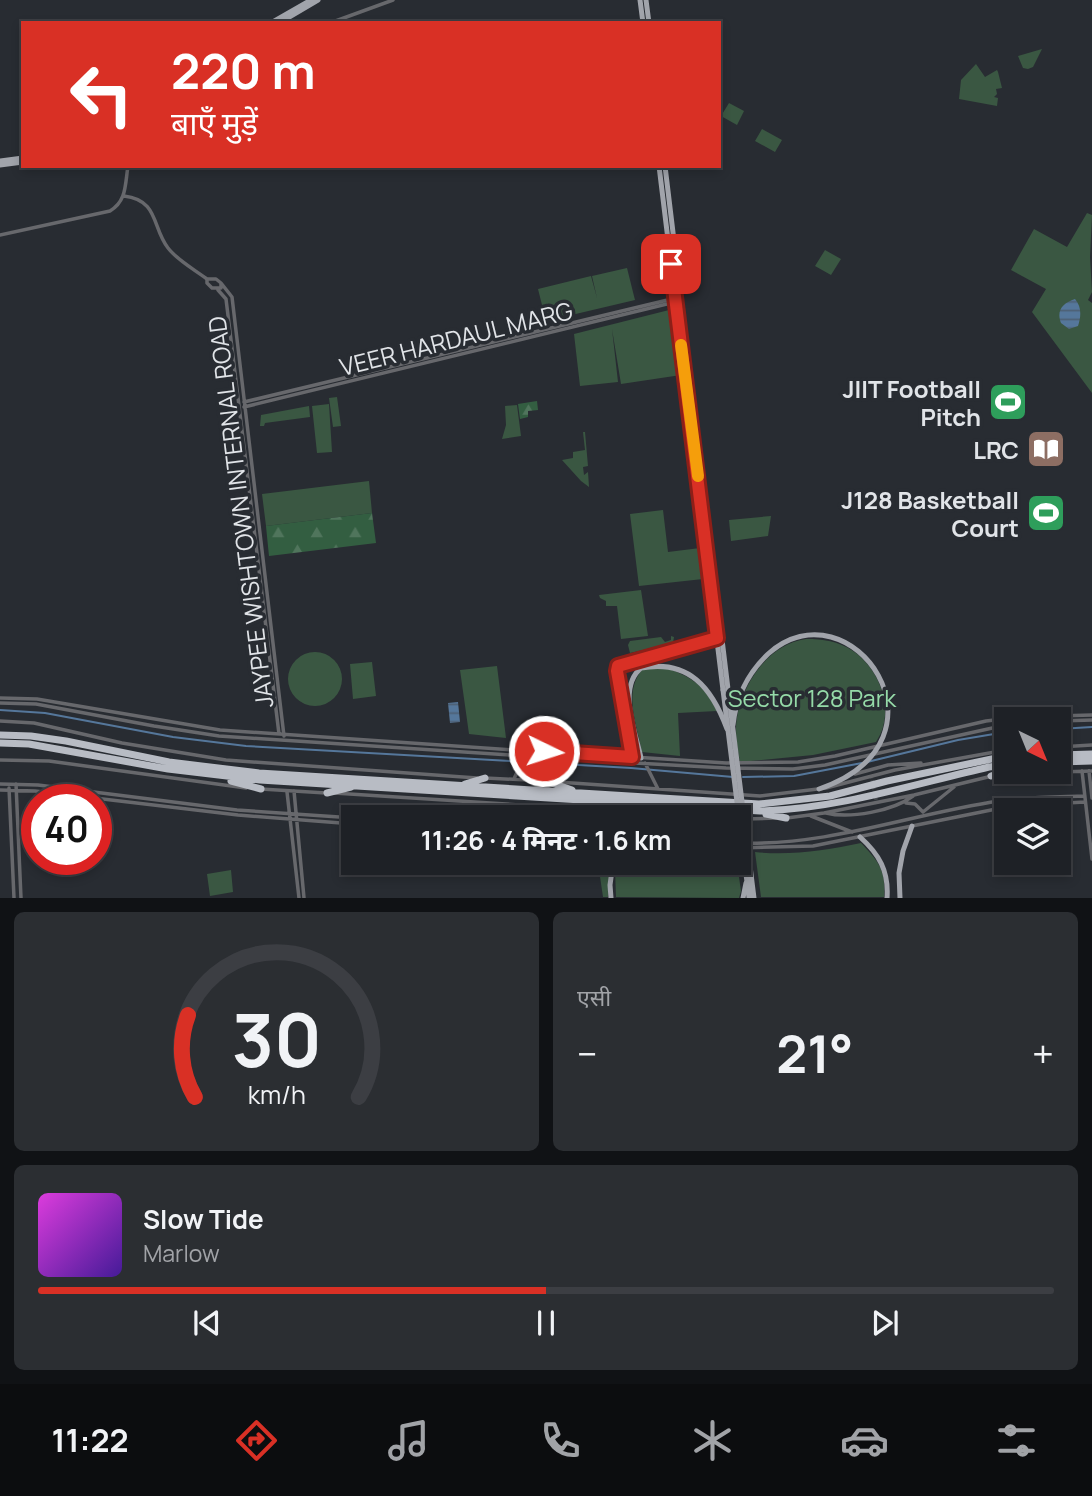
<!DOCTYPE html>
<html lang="hi">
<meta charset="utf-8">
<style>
:root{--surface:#1e2126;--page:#2b2e32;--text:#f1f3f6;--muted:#a1a3a7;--line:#3c3e43;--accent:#d93025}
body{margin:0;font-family:Manrope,"Noto Sans Devanagari",sans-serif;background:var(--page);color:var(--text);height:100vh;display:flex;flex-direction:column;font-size:26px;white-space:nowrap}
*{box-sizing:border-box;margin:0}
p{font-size:23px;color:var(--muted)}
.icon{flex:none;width:38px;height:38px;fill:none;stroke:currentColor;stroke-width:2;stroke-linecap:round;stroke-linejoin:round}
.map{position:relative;height:898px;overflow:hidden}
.drawer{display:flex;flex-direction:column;gap:14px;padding:14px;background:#101215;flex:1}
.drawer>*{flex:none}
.guide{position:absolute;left:21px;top:21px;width:700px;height:147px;border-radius:0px;box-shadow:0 4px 10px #0003,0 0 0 2px var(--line);background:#d93025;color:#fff;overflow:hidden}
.needle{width:46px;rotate:137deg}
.fabs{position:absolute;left:994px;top:707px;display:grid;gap:14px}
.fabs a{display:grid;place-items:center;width:77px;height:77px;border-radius:0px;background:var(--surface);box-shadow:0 4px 10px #0003,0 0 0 2px var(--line);font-size:35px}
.speed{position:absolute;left:21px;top:784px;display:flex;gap:14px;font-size:35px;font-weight:700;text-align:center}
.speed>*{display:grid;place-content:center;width:91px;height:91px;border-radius:50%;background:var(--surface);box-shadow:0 4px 10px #0003,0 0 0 2px var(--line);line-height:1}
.speed .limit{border:10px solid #d22;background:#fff;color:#111}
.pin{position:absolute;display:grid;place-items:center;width:60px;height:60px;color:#fff;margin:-30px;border-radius:14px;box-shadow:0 4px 10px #0006}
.me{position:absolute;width:77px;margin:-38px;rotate:94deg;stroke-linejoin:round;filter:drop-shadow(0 0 5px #0008)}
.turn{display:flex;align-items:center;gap:24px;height:147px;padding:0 35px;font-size:32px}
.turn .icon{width:91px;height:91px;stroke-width:2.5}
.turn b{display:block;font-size:49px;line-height:60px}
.big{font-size:52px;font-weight:700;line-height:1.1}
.drawer .card{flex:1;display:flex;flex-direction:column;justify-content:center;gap:10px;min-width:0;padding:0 24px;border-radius:10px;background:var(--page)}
.drawer .dial{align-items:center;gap:0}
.dial svg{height:182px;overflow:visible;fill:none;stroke:var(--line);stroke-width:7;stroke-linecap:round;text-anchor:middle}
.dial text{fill:var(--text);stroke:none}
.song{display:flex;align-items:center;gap:21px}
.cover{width:84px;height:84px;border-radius:10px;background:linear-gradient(135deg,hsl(300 70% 55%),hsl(260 70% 35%))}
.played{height:7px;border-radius:4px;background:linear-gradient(90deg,var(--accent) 50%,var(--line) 50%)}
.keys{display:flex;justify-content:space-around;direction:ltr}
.heat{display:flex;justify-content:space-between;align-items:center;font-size:38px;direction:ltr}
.drawer .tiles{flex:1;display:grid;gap:14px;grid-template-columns:1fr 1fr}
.card:last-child{grid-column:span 2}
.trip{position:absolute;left:341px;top:805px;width:410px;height:70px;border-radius:0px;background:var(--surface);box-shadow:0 4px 10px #0003,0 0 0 2px var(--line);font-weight:700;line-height:70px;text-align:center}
.tabs{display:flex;height:112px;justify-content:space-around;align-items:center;background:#0c0d0f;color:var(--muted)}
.tabs .icon{width:49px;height:49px}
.tabs .on{color:var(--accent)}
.tabs b{font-size:32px;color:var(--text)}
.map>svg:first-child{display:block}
</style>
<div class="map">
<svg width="1092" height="898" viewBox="0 0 1092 898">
<defs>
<pattern id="forest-firs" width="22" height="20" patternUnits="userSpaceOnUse" patternTransform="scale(1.75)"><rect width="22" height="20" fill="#335e41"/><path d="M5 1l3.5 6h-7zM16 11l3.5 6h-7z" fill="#50755c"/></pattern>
<pattern id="water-rules" width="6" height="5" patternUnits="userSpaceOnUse" patternTransform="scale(1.75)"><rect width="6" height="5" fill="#55779b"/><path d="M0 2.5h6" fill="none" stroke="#4d6075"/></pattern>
</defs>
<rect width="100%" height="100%" fill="#282c32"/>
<path fill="#3a5742" d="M1042,49L1033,67L1028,69L1023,68L1018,56Z
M976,64L985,77L997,70L998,72L1002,88L996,89L997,94L994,97L998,98L997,106L959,99L961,80Z
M729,103L744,111L737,125L721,116Z
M762,129L782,140L775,152L755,141Z
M1087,213L1092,215L1090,257L1092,292L1088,300L1092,303V393L1032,312L1046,289L1011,270L1034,229L1067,247Z
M825,250L841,259L831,275L815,266Z
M627,268L635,300L546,321L538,289L591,276L597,298L592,276Z
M673,309L681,375L621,384L612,329L618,382L580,386L574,334Z
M1007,388L1024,408L1025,411H999L996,396Z
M337,397L341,426L333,427L329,398Z
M329,404L332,452L317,453L312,406Z
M517,405L521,436L502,439L506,425L505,406Z
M309,406L310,417L265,423L264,426H260L261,415Z
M583,432H585L588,466L583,467L584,475L588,472L589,487L581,481L562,460L573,458V452L585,450Z
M369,481L372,513L266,526L262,494Z
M663,510L668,552L700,548L703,579L639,586L630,514Z
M771,516L768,536L731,541L729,520Z
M641,590L648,636L621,639L617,606H606V601L600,598L599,595Z
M671,636L674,637L673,643L630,653L628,645L630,641L661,637L665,642L671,640Z
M806,639C823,639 838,641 853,651C881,670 896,713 876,742L813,755L740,762C738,751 736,740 736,729C737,691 766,644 806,639Z
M288 679a27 27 0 1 1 54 0a27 27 0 1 1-54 0Z
M372,662L376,696L353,699L350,664Z
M497,666L506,738L469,734L460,670Z
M663,667C690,676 704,684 717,711L678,713L680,756L642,752C637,725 623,693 642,670Z
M861,843C879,862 886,870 884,897H761L755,852C790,856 827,850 861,843Z
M598,863H610L608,897H603Z
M618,863H737L741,891L739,898L616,897L615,869Z
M231,870L233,892L210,896L207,874Z"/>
<path fill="url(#forest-firs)" d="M537,401L538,410L528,411V417L520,419L518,404Z
M372,513L376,543L269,556L266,526Z"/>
<path fill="url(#water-rules)" d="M1075,299C1082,307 1081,317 1078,326L1069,329L1061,323C1056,310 1063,303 1075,299Z
M458,702L460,722L450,723L448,703Z"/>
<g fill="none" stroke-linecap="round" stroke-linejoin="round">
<path stroke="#55779b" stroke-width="2" d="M0,710L45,713L173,737L246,746L631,768L733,777
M1059,729L1092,727
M867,762L958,740L1006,732
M743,777L794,776L862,763"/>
<path stroke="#44484d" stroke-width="3.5" stroke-dasharray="3.5 2" stroke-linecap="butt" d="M871,775L877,804"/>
<path stroke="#67686c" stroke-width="3.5" d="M330,23L393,0
M124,196C159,200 152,228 168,248C177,260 195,270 207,279V283L212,288H221V283L216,279H207
M0,235L110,211C127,201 125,184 128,166
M221,283L232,297L284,736
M218,290L226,299L279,734
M244,402L680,297
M244,407L675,302
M0,698L37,699L220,730L512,750
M0,703L36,704L154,726L219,736L511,755
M0,721L34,723L122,743L226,760L477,778
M1059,721L1092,720
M512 754a7 7 0 1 1 14 0a7 7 0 1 1-14 0Z
M1059,747L1092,745
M525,750L726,763L798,762L835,756L986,721L1021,717L1092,715
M526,757L726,768L793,769L825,765L1006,725
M632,757L617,671L619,665L718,638
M0,760L49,761L246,788
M645,763L658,789
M1082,771L1092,859
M1089,771L1092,798
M1059,772L1092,771
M855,774L888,765L921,763
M1006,774L1056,772
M485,778L547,781
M514,779L517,772L515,761
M522,779L520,770L522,760
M558,782L760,796L826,788L895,770L1006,750
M0,784L38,785L237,810L354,818
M16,784L21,898
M9,788L14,898
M261,789L326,793
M0,790L35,791L238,815L354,824
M294,791L304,898
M287,792L299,898
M334,793L706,817
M906,803L915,804L923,812
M923,812L954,787
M826,813C850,819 893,811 913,796
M811,816L852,832
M787,818L824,813L914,795L992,776
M745,819L776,818
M738,843C831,846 910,814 999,801C1027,797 1056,797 1085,796
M738,848L813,846L1011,806L1085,802"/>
<path stroke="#a1a4ab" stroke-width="5" d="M640,0L643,23
M646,0L649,23
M271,23L311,0
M279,23L318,0
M0,161L23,158
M0,165L23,162
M659,166L723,690
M665,166L728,689
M733,725C736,698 748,673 768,654C851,580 962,740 819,789
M641,758C636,733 617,688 641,668C689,659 712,688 727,729
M655,817L662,814
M860,837C879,854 889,871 887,898
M611,898L610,885L613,863
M743,898L746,883
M900,898L899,873L903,851L912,826"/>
<path stroke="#b8bcc4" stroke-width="7" d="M0,735L31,736L66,741L169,762L259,773L759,804L830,796L887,781L1006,756
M0,743L29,744L168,769L260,780L760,811C838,809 914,784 989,767L1006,765
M1059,755L1092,754
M1059,762L1092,761
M991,776L1006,771
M231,781L261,789
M549,782L572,790
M465,784L485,778
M327,793L351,787
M766,814L786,818"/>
<path stroke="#a1a4ab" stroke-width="5" d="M728,689L754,898
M723,690L749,898"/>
</g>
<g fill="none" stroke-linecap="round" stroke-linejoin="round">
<defs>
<path id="route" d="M544,751L632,757L617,671L618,666L717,638L671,264"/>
</defs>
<use href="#route" stroke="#8d1f18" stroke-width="18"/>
<use href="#route" stroke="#d93025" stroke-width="12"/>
<path stroke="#f59e0b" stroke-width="12" d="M681,345L698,476"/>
</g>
<defs>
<symbol id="stadium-square" viewBox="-11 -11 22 22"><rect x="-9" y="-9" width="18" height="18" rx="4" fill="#2e9e5b" stroke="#282c32"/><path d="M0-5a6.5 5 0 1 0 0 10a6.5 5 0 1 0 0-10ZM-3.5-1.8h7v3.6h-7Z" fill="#fff"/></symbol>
<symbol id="library-square" viewBox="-11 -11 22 22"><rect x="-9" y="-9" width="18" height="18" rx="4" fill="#8d6e63" stroke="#282c32"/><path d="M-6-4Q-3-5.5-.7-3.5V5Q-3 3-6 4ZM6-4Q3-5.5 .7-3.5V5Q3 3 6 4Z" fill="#fff"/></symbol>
</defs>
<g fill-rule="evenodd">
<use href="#stadium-square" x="986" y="380" width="44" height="44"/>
<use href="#library-square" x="1024" y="427" width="44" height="44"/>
<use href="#stadium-square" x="1024" y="491" width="44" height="44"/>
</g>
<g text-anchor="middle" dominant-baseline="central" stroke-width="7" stroke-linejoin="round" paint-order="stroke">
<g font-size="24" fill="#e1e4e8" stroke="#282c32">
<text transform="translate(456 338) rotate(-14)">VEER HARDAUL MARG</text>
<text transform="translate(240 512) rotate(-97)">JAYPEE WISHTOWN INTERNAL ROAD</text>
</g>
<g font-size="24" font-weight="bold" fill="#e1e4e8" stroke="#282c32" text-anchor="end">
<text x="981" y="388">JIIT Football<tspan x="981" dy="28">Pitch</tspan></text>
<text x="1019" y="449">LRC</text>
<text x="1019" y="499">J128 Basketball<tspan x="1019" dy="28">Court</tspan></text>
</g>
<g font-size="24" fill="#95daa8" stroke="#282c32">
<text x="812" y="697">Sector 128 Park</text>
</g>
</g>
</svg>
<div class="fabs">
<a><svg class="needle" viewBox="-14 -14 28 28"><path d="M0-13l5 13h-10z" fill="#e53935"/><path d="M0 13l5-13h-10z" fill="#a1a3a7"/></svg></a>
<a><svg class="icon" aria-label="layers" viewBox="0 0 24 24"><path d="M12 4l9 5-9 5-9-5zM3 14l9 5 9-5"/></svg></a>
</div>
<div class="speed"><div class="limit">40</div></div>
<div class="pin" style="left:671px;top:264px;background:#d93025"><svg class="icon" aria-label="arrive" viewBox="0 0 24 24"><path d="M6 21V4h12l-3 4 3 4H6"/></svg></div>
<svg class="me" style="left:544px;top:751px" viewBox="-20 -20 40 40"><circle r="17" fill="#d93025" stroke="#fff" stroke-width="3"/><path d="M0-11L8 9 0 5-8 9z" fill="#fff"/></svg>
<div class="trip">11:26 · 4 मिनट · 1.6 km</div>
<div class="guide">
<div class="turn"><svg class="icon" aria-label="left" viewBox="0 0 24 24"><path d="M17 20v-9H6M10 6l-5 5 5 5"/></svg><div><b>220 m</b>बाएँ मुड़ें</div></div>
</div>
</div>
<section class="drawer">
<div class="tiles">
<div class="card dial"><svg viewBox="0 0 100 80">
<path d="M14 69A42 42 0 1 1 86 69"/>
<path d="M14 69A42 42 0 0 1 11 33" stroke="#d93025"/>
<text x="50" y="56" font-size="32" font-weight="700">30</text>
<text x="50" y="72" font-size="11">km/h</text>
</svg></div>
<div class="card"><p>एसी</p>
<div class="heat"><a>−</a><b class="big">21°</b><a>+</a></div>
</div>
<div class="card">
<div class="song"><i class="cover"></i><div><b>Slow Tide</b><p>Marlow</p></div></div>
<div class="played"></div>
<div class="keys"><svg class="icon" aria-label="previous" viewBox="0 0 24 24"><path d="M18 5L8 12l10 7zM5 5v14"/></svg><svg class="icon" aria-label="pause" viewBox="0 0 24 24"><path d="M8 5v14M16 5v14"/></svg><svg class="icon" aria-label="next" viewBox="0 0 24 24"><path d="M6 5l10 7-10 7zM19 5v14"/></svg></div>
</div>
</div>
</section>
<nav class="tabs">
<b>11:22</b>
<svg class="icon on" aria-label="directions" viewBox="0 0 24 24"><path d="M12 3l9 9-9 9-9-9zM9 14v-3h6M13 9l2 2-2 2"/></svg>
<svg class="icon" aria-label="music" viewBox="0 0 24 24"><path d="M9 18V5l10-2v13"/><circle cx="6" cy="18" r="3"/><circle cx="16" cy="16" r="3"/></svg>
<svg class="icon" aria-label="phone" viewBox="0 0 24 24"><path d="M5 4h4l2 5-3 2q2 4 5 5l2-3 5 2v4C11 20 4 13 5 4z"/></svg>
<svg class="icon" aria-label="climate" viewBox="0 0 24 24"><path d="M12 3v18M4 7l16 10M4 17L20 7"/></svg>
<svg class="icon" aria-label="car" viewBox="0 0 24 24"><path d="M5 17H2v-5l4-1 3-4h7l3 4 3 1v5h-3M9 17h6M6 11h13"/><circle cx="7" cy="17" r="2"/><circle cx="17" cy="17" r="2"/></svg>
<svg class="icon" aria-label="filters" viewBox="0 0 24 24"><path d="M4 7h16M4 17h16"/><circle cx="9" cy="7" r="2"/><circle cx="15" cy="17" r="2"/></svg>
</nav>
